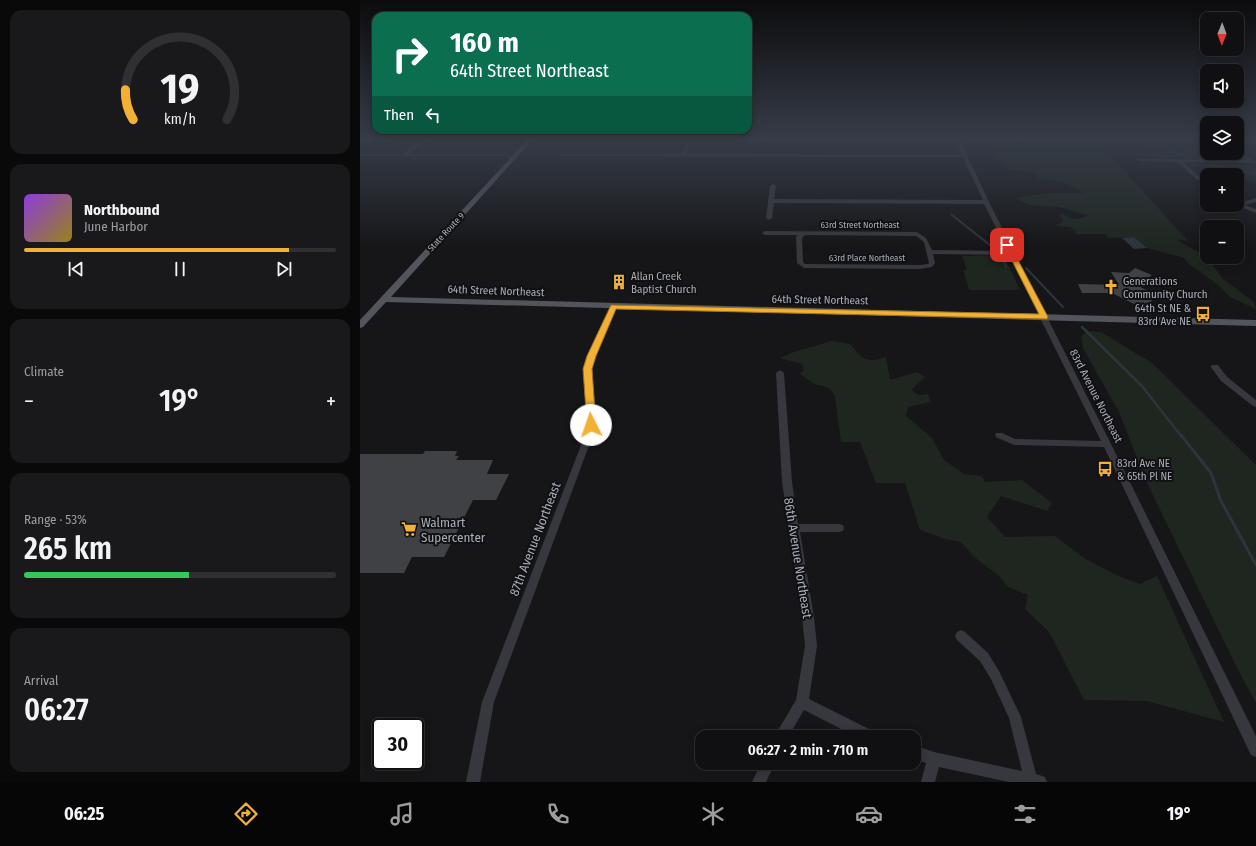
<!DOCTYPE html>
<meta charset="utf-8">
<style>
:root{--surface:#101012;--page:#19191b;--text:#f1f3f6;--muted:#9c9d9f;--line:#303032;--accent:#f2b134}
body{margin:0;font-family:"Fira Sans Condensed",sans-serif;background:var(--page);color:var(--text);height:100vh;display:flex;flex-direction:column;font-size:15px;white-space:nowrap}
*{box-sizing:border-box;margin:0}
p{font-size:13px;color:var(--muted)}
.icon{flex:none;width:22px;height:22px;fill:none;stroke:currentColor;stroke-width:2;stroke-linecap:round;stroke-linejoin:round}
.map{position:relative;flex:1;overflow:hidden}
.details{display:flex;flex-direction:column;gap:10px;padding:10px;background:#09090a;width:360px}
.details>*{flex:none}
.hud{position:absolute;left:12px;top:12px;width:380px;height:122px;border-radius:12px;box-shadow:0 2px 10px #0003,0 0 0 1px var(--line);background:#0b6e4f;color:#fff;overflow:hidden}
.needle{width:26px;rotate:181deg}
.controls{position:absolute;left:840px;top:12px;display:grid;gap:8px}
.controls a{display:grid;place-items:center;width:44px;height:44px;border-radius:8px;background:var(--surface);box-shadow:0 2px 10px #0003,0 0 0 1px var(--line);font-size:20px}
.speed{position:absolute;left:12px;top:718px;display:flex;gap:8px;font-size:20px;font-weight:700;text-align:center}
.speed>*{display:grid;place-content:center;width:52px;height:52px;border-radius:50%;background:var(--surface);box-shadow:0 2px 10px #0003,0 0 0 1px var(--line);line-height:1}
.speed .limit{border:2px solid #111;border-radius:6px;background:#fff;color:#111}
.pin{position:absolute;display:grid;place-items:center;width:34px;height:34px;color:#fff;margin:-17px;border-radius:8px;box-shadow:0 2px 6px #0006}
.me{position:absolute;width:44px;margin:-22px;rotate:356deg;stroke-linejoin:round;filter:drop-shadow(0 0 3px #0008)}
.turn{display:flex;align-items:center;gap:14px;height:84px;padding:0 12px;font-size:18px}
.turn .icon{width:52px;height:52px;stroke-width:2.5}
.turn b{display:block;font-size:28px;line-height:34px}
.then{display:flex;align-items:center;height:38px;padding:0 12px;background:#0003;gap:8px;font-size:15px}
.big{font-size:30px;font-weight:600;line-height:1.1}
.details .widget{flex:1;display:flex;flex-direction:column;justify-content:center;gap:6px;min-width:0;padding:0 14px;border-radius:12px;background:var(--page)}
.details .dial{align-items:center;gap:0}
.dial svg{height:104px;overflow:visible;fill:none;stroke:var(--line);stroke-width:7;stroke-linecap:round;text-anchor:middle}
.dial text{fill:var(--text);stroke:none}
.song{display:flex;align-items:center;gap:12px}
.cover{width:48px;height:48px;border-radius:6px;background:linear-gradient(135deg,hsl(270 70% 55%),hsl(50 70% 35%))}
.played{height:4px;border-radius:2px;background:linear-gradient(90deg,var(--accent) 85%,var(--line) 85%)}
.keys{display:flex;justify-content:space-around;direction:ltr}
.heat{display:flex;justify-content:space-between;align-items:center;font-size:22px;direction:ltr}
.charge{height:6px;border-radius:3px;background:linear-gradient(90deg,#34c759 53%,var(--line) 0)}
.trip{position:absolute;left:335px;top:730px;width:226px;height:40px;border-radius:12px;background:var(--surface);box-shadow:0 2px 10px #0003,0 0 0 1px var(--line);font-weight:600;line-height:40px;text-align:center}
.menu{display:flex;height:64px;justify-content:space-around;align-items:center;background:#060607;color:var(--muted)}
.menu .icon{width:28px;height:28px}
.menu .selected{color:var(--accent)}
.menu b{font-size:18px;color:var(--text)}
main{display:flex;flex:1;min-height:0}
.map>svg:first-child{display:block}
</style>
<main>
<section class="details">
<div class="widget dial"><svg viewBox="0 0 100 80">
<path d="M14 69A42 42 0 1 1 86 69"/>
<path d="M14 69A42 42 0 0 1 8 46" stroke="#f2b134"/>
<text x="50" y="56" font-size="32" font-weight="700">19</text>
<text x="50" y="72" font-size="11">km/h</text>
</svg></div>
<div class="widget">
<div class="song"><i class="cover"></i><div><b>Northbound</b><p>June Harbor</p></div></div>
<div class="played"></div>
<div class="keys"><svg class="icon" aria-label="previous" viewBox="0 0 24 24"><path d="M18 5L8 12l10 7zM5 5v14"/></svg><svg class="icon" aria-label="pause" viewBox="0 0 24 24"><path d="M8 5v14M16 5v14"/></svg><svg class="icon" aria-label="next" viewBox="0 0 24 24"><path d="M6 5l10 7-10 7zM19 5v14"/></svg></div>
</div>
<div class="widget"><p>Climate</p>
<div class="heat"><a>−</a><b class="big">19°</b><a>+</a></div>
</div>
<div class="widget"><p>Range · 53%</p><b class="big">265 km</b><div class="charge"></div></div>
<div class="widget"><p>Arrival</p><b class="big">06:27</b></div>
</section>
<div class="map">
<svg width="896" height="782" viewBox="0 0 896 782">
<rect width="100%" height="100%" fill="#161618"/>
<path fill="#1e261f" d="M607,138H735L828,241L818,239L820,242L846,256L863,279L894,302L896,309L870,297L858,285L829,264L824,258L787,248L774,237L748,238L746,234H715L716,231L710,227L697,226L696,224L702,223L703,220L699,215L701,214L715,219L729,216L700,207L669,205L654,198L688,193H725L703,182L674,178L679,175L671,172L649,170L646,168L649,166L637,161L634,157L635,155L628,153L638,150L639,147L631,141Z
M773,138H813L838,150L858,156L878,158L873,160L793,158Z
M828,164H878L896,167V183L877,177V175L863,174L856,169L832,167Z
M640,255L645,258L660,290H609L603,270H607L602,256Z
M728,331L741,332L792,363L896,465V703L877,668L785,479L759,412L723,348L721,336Z
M472,341L490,344C503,359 505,364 526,357L530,380L557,372L565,377L551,390L559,395L568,394L571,402L548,407L546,416L572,438L584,460L604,474L622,476L625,482L662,480L692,503L687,511L641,496L627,517L645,537L695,536L724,558L758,576L780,584L797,576L864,722L787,701L724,700L689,632L665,609L668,595L648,587L638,575L614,557L601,542L585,539L560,530L545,483H516L500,442H481L475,396L469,388L454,384L440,374L444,370L442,364L420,358L434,352Z"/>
<path fill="#2c353c" d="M774,237L787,248L774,249L762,238Z"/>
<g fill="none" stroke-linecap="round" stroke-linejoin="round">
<path stroke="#2c353c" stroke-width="1.5" d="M809,151L832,158
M849,165L896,174
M591,214L594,216"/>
<path stroke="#2c353c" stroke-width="2" d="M592,215L631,246
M636,256L643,259L646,267
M666,268L703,307"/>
<path stroke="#2c353c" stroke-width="2.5" d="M722,327L782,386L821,436"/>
<path stroke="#2c353c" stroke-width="3" d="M821,435L851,473L861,501L896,565"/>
</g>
<path fill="#404145" d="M775,268L792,275L778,286L793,293L790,297L792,301L787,305L774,304L752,293H722L718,284L759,285L751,272L769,273Z
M65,451H97L95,456H99L96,460H133L127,474H149L136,500H113L84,557H52L44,573H0V454H63Z"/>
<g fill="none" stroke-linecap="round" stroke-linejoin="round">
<path fill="#37383d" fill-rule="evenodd" d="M63,138H68L49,154H144L156,158L154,159L144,156H0V154H43Z
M329,138H333L326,154L602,155L595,138H599L629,202L751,444L896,736V757L891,755L744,447L654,445L636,437L635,435L636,433H642L655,439L741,441L649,255L573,254L575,263L572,267L560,269L444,268L437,263L436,237L438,235H405L402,233L405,231L557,232L566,238L572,250L648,251L624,204L414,203L412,218L409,220L406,218L410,186L413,184L416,186L414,199L623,200L603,157L200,156L198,155L200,154H322ZM445,235L556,236L564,242L569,263L568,264L560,265L445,264L443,262L442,238Z
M838,139H847V141H838Z
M877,150L893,161H896V163L823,162L847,183V188L817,162L779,161L777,160L779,159L887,160L877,153Z
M896,198V202L885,205L896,209V213L875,205H877V202L880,203Z
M254,305L257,307L235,357L232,369L235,425L231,440L134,702L120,782H106L122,702L223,440L227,425L224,369L227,357L251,307Z
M852,365H858L867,377L896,400V407L893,406L861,381L851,367Z
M420,370L424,373L432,482L438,524H479L483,525L484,528L483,531L479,532H440L454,617L457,646L449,699L515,732L517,737H497L444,710L428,737H414L436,700L445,646L442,617L422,482L416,373Z
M601,630L605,632L628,653L639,671L661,717L676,774L685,777L687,782H649L579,767L575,782H561L566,763L554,759V745L574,752L662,771L649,718L631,679L620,661L597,640L595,636L597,632Z
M401,763H415L406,782H392Z"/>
<path fill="#53555c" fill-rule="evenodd" d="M169,138H174L31,297L896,320V326L26,302L3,327L0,328V320Z"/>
</g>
<linearGradient id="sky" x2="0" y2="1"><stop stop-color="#0c0c0d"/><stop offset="0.56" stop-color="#363c48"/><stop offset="1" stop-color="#363c48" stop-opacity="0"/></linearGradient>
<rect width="896" height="248" fill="url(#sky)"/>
<path fill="#f2b134" stroke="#9d7322" d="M645,243L650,245L688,317L687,319L256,309L236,356L232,369L236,425L231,428L227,425L223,369L227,356L251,305L679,314L644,245Z"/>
<defs>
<symbol id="building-bare" viewBox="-9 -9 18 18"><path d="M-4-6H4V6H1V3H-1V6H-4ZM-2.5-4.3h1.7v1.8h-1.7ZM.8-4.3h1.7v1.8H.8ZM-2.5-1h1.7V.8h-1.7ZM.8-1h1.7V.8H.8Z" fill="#f2b134" stroke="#111113" stroke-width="2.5" paint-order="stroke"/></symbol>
<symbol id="church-bare" viewBox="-9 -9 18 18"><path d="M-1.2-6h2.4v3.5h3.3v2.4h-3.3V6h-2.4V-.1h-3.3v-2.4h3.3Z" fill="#f2b134" stroke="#111113" stroke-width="2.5" paint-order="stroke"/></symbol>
<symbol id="bus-bare" viewBox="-9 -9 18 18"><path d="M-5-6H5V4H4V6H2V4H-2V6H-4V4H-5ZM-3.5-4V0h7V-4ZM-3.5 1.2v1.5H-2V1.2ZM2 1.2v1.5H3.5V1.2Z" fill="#f2b134" stroke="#111113" stroke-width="2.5" paint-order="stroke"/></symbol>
<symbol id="supermarket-bare" viewBox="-9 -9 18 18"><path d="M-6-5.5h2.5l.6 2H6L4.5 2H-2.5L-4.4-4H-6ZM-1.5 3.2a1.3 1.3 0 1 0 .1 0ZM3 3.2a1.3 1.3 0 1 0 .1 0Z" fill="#f2b134" stroke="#111113" stroke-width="2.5" paint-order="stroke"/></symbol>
</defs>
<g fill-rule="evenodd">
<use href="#building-bare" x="248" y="271" width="22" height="22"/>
<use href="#church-bare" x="740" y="276" width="22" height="22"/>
<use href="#bus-bare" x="832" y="303" width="22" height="22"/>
<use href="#bus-bare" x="734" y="458" width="22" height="22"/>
<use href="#supermarket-bare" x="38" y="518" width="22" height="22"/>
</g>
<g text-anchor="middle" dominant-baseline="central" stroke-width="4" stroke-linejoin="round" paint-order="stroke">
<g font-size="9" fill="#a8adb8" stroke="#111113">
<text x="500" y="225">63rd Street Northeast</text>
<text transform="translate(86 232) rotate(-47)">State Route 9</text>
<text x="507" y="258">63rd Place Northeast</text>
</g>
<g font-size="11" fill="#a8adb8" stroke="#111113" text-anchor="start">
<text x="271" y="276">Allan Creek<tspan x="271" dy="13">Baptist Church</tspan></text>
<text x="763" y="281">Generations<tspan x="763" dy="13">Community Church</tspan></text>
<text x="831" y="308" text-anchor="end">64th St NE &amp;<tspan x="831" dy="13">83rd Ave NE</tspan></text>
<text x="757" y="463">83rd Ave NE<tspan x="757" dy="13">&amp; 65th Pl NE</tspan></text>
</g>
<g font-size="11" fill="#a8adb8" stroke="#111113">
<text transform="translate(136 291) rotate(2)">64th Street Northeast</text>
<text transform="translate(460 300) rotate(1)">64th Street Northeast</text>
<text transform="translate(736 396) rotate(63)">83rd Avenue Northeast</text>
</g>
<g font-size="13" fill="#a8adb8" stroke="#111113" text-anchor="start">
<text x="61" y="522">Walmart<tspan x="61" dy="15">Supercenter</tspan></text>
</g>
<g font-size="13" fill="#a8adb8" stroke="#111113">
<text transform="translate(175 539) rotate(-69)">87th Avenue Northeast</text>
<text transform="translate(438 558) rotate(81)">86th Avenue Northeast</text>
</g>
</g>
</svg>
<div class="controls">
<a><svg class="needle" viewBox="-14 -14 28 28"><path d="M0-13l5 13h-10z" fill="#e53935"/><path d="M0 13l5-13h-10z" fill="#9c9d9f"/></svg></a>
<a><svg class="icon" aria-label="sound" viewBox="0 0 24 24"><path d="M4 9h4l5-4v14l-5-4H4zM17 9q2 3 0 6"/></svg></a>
<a><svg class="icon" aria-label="layers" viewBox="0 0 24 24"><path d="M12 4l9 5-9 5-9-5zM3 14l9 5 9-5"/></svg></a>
<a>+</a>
<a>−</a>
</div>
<div class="speed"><div class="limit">30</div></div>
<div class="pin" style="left:647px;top:245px;background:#d93025"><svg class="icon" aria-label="arrive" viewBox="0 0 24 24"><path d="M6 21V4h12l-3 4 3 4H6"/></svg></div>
<svg class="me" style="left:231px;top:425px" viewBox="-20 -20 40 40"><circle r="19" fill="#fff"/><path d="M0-13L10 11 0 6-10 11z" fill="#f2b134"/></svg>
<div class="trip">06:27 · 2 min · 710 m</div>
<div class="hud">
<div class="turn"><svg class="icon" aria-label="right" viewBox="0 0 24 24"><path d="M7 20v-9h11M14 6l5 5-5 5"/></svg><div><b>160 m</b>64th Street Northeast</div></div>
<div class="then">Then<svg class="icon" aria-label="left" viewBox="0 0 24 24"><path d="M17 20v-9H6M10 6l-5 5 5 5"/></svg></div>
</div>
</div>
</main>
<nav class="menu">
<b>06:25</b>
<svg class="icon selected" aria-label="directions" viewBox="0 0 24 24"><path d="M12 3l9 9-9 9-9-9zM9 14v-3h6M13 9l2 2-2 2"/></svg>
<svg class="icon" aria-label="music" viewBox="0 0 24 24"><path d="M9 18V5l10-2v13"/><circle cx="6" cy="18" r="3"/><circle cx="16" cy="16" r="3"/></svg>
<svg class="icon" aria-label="phone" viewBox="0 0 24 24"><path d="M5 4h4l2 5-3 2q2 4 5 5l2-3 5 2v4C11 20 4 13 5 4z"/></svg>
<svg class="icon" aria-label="climate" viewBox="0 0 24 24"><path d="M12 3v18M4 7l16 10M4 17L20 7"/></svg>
<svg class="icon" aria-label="car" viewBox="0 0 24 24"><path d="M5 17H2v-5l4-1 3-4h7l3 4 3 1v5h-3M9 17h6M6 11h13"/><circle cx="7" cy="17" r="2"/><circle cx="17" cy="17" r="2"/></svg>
<svg class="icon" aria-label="filters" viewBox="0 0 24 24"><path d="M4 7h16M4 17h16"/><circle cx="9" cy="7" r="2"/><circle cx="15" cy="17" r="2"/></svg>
<b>19°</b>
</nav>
